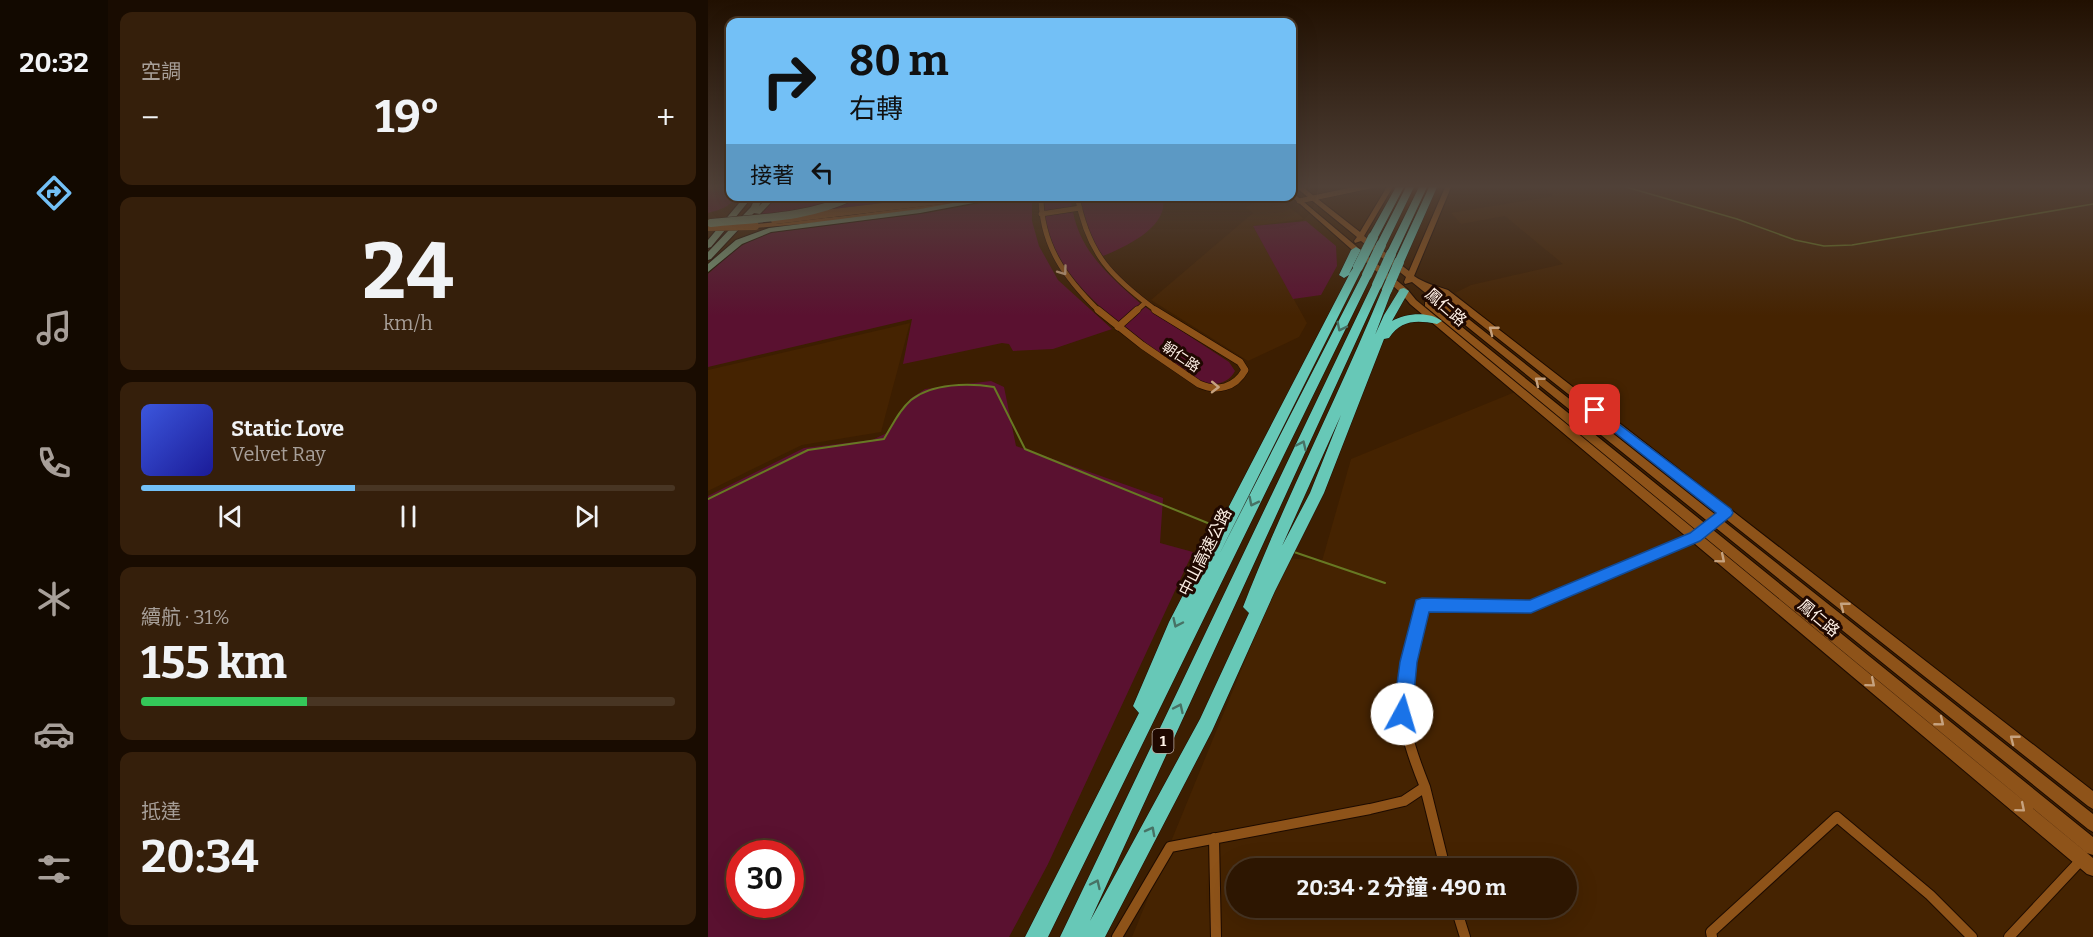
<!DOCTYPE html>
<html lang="zh-TW">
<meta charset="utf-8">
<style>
:root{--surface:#2d1601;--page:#351f0b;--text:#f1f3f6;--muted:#a79f99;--line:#483523;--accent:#73c0f6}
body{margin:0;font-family:Bitter,"Noto Sans TC",serif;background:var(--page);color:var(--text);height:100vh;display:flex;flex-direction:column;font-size:22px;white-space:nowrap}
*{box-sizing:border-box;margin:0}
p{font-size:20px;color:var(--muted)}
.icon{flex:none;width:33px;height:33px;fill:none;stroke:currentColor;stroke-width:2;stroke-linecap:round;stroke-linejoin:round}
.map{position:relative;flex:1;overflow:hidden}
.drawer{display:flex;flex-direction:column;gap:12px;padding:12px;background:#190c01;width:600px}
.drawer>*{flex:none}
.banner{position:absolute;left:18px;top:18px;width:570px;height:183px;border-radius:12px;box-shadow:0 6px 24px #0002,0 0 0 2px var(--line);background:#73c0f6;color:#111;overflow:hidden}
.speed{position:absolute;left:18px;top:840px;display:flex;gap:12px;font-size:30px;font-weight:700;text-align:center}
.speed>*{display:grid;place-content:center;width:78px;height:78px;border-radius:50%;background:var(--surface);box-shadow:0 6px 24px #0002,0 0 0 2px var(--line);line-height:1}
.speed .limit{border:9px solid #d22;background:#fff;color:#111}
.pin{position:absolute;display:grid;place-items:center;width:51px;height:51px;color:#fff;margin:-26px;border-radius:12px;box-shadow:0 3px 9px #0006}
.me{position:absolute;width:66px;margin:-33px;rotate:6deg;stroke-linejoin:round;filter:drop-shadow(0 0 4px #0008)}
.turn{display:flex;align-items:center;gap:21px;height:126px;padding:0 24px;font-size:27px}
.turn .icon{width:78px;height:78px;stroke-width:2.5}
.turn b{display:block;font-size:42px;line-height:51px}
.then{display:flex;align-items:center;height:57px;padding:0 24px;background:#0003;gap:12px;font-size:22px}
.big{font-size:45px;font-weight:700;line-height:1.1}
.drawer .tile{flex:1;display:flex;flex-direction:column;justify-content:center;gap:9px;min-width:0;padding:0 21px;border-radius:12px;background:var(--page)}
.drawer .dial{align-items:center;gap:0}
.dial b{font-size:78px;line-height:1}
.song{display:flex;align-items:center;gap:18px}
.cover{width:72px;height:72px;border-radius:9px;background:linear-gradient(135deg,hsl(230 70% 55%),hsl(240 70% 35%))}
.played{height:6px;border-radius:3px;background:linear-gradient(90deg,var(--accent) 40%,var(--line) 40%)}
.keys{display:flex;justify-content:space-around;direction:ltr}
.heat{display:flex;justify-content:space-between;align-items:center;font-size:33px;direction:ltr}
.charge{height:9px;border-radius:4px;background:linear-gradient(90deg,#34c759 31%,var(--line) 0)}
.trip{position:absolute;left:518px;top:858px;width:351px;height:60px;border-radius:30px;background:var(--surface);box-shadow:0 6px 24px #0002,0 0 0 2px var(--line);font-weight:700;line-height:60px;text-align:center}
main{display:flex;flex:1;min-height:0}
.menu{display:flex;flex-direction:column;width:108px;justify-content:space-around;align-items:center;background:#120900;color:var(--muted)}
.menu .icon{width:42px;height:42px}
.menu .on{color:var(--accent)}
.menu b{font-size:27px;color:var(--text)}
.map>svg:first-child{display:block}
</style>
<main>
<nav class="menu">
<b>20:32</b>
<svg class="icon on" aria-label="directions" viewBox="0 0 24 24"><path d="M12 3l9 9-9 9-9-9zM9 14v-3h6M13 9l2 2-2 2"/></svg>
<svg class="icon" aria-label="music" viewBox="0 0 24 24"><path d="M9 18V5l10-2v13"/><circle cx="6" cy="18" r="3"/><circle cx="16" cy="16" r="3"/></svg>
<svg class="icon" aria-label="phone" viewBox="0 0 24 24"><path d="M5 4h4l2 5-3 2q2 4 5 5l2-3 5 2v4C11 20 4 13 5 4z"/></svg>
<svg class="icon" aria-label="climate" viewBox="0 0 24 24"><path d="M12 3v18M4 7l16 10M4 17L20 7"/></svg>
<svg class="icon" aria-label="car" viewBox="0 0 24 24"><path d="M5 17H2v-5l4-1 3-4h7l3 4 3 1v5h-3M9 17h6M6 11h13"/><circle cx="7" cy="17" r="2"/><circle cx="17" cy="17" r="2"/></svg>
<svg class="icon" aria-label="filters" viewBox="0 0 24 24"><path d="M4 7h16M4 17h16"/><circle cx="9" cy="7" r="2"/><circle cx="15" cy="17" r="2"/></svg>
</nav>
<section class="drawer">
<div class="tile"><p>空調</p>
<div class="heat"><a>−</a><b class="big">19°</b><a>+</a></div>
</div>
<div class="tile dial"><b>24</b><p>km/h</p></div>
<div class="tile">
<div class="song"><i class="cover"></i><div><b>Static Love</b><p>Velvet Ray</p></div></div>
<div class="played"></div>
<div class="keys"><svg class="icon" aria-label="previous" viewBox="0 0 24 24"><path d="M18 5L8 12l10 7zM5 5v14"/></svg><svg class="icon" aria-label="pause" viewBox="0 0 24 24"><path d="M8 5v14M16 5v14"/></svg><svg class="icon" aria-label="next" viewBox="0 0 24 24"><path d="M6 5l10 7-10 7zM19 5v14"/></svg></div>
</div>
<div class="tile"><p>續航 · 31%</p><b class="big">155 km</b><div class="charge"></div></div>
<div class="tile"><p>抵達</p><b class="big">20:34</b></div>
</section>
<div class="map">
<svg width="1385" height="937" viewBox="0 0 1385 937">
<rect width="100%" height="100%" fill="#3c1e01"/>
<path fill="#452301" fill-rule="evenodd" d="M832,185H1385V792L772,315L747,293L763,285L855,264L797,216L753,224L743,213L846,196Z
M565,197H569L596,219L545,226L599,323L591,337L540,361L443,300L545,213L537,207Z
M202,323L173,432L94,445L0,491V370Z
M807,392L1385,874V937H424L579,558L614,561L643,459ZM528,868H858V908H528Z"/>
<path fill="#5a1130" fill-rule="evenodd" d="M0,185H22V196L28,197C22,207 11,210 0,213Z
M68,197H251L164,208L49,215Z
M308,197H324V221L331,246L350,280L404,329L345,349L305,351L301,344L294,343L195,364L204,319L0,367V274C20,256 36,240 62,233L219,213Z
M336,197H362L364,208L337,212Z
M373,197H455C461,227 419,246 395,256L382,239L372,202Z
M365,212C373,253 403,277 433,304L411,323C376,294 344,262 337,216Z
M598,221L628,246L629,266L613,295L585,299L545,226Z
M437,307L521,362L527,371C521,383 506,387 494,382C471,371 437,342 416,326Z
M283,381L296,387L308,446L455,498L452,543L485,552L340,864L301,937H0V496L96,448L164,440L179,433L202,399L217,389ZM32,854H82V904H32Z"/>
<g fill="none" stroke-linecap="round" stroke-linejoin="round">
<path stroke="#677923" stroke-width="1.5" d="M911,185L1029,219L1087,240L1116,246L1144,245L1385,204"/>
<path stroke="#677923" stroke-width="2" d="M0,499L100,450L176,439C184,426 191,410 203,400C224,383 261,383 286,387L317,449L512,528
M586,552L677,583"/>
<defs>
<path id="street-far3" d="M333,196C333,245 357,278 391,311
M369,196C380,254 403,277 449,311
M591,201L667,185
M333,214L372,208
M428,311L437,303"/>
<path id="street-far2" d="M390,310L434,345L491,384C509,392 527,388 537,370L532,362L447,310
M410,327L429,310"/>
<path id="street-far1" d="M698,677L714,605L823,607L987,537L1018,513"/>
<path id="street" d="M717,787L737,868
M506,838L508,937
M748,908L757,937
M409,937L462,847L662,809L696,801L717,787C701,747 691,719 698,675
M1004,937L1003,932L1129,817L1222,895L1264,937
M1301,937L1374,859"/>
<path id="secondary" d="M585,185H592L652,232L680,185H686L656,236L701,271L738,185H744L706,276C716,283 728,286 740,290L1385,791V809L1380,806L734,294L724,290L1385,814V832L1380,829L704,282L697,284L696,282L698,277L653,241L647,243L646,241L649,237Z
M584,192L699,289L708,300L1385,858V876L1379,874L702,304L693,293L583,196Z
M255,200L258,202L257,203L137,220L47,228L43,226L47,224L137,216Z
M717,302H723L1385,837V855L1379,853L717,306Z"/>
<path id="primary" d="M37,196H45L3,247L0,248V240Z
M48,196H56L51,206L61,196H69L52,214L46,213L3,259L0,260V252L43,207Z
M284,196H303L212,213L63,232L34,244L0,272V264L28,240L61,228L212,209Z"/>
<path id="highway" d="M689,185H697L670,237L662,239L660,237Z
M699,185H707L678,245L670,247L668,245Z
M712,185H720L688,254L680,256L678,254Z
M722,185H730L696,262L688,264L686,262Z
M648,247L653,250L641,274L647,265L655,267L512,553L654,275L659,272L664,275L340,937H317L431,713L425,706L461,622L641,275L636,278L631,275L643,250Z
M669,282L674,285L382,921L492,719L541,613L535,607C577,499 630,397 674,290L679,287L684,290L667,335L676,315L692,289L696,288L701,291L684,321C698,313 721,311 734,321L729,324C708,320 693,320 681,338L676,339L616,493L567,591L504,731L397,937H352L664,285ZM633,415L602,493L574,546Z"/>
</defs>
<use href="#street-far3" stroke="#1d0b00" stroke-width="6"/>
<use href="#street-far2" stroke="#1d0b00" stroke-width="8"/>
<use href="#street-far1" stroke="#1d0b00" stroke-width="10"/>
<use href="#street" stroke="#1d0b00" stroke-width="12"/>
<use href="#secondary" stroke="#1d0b00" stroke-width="2"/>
<use href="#primary" stroke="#1d0b00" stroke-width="2"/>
<use href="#highway" stroke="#1d0b00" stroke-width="1"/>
<use href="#street-far3" stroke="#8e5319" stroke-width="5"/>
<use href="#street-far2" stroke="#8e5319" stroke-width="7"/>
<use href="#street-far1" stroke="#8e5319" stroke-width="8"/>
<use href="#street" stroke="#8e5319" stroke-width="10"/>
<use href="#secondary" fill="#8e5319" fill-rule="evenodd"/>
<use href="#primary" fill="#779978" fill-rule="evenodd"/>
<use href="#highway" fill="#67c8b7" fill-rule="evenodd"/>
<defs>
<path id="secondary-bridge" d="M67,220L258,197
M0,227L47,226"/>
<path id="primary-bridge" d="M3,223C51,218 101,218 145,196"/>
<path id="highway-bridge" d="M650,267L665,237
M659,275L673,245
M669,285L683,254
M679,290L691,262"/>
</defs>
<use href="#secondary-bridge" stroke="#1d0b00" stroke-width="8" stroke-linecap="butt"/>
<use href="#primary-bridge" stroke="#1d0b00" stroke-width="9" stroke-linecap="butt"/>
<use href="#highway-bridge" stroke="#1d0b00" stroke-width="10" stroke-linecap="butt"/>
<use href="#secondary-bridge" stroke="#8e5319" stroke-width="8"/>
<use href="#primary-bridge" stroke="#779978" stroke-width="8"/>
<use href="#highway-bridge" stroke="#67c8b7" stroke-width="10"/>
</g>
<defs><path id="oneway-chevron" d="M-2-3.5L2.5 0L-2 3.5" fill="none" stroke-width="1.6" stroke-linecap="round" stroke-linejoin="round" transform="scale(1.5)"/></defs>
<g stroke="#c6a27f">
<use href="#oneway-chevron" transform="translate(355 271) rotate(54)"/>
<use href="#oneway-chevron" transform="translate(785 330) rotate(-142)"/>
<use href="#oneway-chevron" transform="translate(831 381) rotate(-141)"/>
<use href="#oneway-chevron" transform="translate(507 387) rotate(1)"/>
<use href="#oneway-chevron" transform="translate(1013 559) rotate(40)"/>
<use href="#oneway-chevron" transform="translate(1136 606) rotate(-142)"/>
<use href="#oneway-chevron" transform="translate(1163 683) rotate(40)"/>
<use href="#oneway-chevron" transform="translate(1232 722) rotate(39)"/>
<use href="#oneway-chevron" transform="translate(1306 739) rotate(-142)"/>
<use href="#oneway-chevron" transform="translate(1313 808) rotate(40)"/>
</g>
<g stroke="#477265">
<use href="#oneway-chevron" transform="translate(633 327) rotate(117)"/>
<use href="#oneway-chevron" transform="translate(594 445) rotate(-65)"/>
<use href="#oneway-chevron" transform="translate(545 502) rotate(117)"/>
<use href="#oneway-chevron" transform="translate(469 623) rotate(115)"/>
<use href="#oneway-chevron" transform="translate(471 708) rotate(-65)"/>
<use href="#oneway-chevron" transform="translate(443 831) rotate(-62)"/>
<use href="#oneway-chevron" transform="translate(388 884) rotate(-65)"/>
</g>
<linearGradient id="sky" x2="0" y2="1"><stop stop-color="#211001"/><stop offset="0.59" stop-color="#504138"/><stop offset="1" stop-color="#504138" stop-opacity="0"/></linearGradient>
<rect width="1385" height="316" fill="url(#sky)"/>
<path fill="#1a73e8" stroke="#114b97" stroke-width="1.5" d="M887,406L1023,509L1025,513L1023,516L992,541L823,613L721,612L709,662L704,714L701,720L694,722L688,720L685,714L692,662L708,600L714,598L822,600L982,533L1008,513L882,413L880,410L882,407Z"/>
<g text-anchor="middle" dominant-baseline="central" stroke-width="6" stroke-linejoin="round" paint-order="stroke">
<g font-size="14" fill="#fef0e5" stroke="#1f0800">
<text transform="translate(473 357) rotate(34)">朝仁路</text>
</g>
<rect fill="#1f0800" stroke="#bbaaa0" stroke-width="1.5" x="444.5" y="729" width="21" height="24" rx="4.5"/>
<g font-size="15" font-weight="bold" fill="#fef0e5">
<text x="455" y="741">1</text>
</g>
<g font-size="16" fill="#fef0e5" stroke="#1f0800">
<text transform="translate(738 307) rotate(41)">鳳仁路</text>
<text transform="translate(497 552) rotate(-63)">中山高速公路</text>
<text transform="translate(1111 618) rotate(40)">鳳仁路</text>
</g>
</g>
</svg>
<div class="speed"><div class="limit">30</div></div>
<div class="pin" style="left:887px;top:410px;background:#d93025"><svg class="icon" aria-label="arrive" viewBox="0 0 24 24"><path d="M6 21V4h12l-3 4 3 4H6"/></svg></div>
<svg class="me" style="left:694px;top:714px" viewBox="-20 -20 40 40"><circle r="19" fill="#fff"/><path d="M0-13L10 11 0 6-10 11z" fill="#1a73e8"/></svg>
<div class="trip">20:34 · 2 分鐘 · 490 m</div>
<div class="banner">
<div class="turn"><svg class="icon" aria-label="right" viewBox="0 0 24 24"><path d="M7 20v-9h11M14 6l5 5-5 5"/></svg><div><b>80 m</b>右轉</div></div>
<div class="then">接著<svg class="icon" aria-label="left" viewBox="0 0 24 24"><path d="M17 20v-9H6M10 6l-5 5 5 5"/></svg></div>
</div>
</div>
</main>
